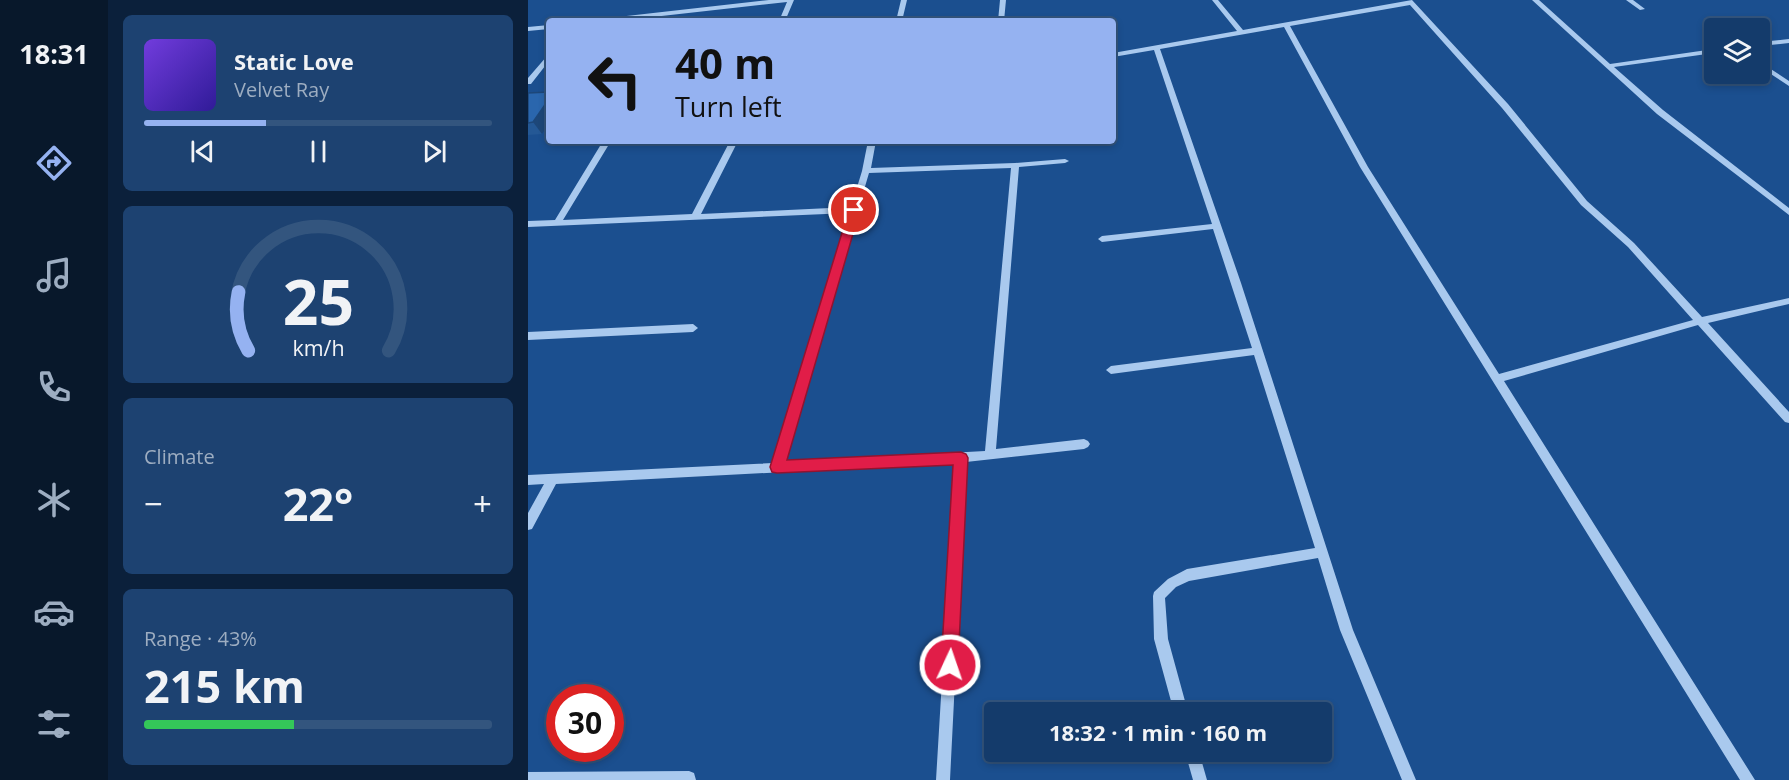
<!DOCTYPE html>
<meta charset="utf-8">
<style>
:root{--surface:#143b6b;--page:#1d4271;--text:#f1f3f6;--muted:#9dadc1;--line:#33557e;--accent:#95b2f1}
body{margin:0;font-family:"Open Sans",sans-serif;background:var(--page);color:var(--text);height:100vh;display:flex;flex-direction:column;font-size:22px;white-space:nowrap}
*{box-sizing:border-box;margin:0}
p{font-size:20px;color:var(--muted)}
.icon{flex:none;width:33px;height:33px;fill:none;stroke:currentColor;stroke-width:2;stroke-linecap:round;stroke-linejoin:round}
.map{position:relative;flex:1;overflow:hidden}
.side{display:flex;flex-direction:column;gap:15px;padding:15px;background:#0b203b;width:420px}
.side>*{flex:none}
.hud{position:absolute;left:18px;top:18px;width:570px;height:126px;border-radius:6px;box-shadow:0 3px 9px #0003,0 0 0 2px var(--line);background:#95b2f1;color:#111;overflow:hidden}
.tools{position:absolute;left:1176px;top:18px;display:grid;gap:12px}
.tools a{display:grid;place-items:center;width:66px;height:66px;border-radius:6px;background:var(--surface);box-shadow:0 3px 9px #0003,0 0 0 2px var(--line);font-size:30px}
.speed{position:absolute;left:18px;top:684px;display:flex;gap:12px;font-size:30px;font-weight:700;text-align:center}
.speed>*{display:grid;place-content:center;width:78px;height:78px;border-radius:50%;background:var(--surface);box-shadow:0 3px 9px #0003,0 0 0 2px var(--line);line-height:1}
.speed .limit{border:9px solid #d22;background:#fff;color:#111}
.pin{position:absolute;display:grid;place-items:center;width:51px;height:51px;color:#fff;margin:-26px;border:3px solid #fff;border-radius:50%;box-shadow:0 2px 6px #0007}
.me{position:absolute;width:66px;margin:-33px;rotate:3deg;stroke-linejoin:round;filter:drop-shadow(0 0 4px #0008)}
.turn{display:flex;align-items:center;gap:21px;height:126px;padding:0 30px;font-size:27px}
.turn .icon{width:78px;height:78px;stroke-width:2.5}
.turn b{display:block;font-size:42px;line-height:51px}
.big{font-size:45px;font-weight:700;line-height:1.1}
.side .card{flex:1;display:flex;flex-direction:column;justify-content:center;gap:9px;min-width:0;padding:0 21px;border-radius:9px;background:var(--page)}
.side .dial{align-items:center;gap:0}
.dial svg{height:156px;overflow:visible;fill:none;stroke:var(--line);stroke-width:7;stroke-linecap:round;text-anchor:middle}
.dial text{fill:var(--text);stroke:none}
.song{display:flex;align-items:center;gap:18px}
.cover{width:72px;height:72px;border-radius:9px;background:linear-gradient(135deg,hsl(260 70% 55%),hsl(250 70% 35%))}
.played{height:6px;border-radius:3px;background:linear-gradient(90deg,var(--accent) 35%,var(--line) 35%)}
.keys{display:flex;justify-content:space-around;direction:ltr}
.heat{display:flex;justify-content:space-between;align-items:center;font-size:33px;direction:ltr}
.charge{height:9px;border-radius:4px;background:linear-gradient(90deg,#34c759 43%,var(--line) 0)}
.trip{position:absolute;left:456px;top:702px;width:348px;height:60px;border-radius:6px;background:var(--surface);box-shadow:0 3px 9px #0003,0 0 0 2px var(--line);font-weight:700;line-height:60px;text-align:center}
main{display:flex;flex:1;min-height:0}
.dock{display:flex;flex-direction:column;width:108px;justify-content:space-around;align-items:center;background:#08182b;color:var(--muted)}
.dock .icon{width:42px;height:42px}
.dock .current{color:var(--accent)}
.dock b{font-size:27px;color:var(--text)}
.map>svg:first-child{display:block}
</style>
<main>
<nav class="dock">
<b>18:31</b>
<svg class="icon current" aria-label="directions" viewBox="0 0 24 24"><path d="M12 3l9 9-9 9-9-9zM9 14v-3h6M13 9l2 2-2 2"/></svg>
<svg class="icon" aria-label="music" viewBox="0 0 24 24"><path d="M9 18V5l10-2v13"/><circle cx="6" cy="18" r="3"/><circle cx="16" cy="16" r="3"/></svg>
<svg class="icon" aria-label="phone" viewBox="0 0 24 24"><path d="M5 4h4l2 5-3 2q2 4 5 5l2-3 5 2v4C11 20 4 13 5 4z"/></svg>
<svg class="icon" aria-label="climate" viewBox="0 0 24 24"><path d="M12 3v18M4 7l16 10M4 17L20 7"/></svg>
<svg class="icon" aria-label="car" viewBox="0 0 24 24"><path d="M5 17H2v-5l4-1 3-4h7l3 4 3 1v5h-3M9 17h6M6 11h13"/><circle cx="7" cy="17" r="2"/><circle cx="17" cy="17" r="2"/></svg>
<svg class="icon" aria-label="filters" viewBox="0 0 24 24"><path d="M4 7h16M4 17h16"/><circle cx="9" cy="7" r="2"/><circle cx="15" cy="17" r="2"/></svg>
</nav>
<section class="side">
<div class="card">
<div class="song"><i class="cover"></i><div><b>Static Love</b><p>Velvet Ray</p></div></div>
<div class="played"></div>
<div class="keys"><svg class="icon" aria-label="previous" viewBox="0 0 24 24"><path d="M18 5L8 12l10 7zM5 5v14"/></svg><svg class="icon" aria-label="pause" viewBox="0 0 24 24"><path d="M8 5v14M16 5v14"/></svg><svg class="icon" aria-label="next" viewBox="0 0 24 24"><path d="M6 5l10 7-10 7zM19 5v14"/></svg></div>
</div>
<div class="card dial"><svg viewBox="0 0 100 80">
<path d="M14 69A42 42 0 1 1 86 69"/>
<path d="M14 69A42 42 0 0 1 9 39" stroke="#95b2f1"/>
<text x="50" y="56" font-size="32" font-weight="700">25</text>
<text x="50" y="72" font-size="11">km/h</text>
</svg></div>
<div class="card"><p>Climate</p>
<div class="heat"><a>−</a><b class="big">22°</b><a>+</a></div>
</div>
<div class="card"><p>Range · 43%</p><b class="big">215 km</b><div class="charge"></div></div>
</section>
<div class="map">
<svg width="1261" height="780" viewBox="0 0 1261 780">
<rect width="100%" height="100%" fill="#1b4f8f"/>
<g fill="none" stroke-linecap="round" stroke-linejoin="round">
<path fill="#a9c9ee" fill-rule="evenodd" d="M241,0H266L257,21H251L259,2L89,21H69L72,19Z
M373,0H379L374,21H368Z
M472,0H478L476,21H470Z
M684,0H690L715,30L884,0L980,104L1059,201L1106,243L1174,317L1261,298V304L1180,323L1261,412V423L1257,422L1170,325L976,381L1227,780H1212L832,167L756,27L632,49L713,283L825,630L888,780H874L812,630L790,558L661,581L648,587L637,598L640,639L660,712H646L626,639L625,596L626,592L640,579L659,569L787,548L726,355L583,374L578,370L583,366L724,348L685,229L574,242L570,239L574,236L684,224L626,50L585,57V53L709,31ZM882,5L974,108L1053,205L1100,247L1165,320L971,374L840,167L762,26Z
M1004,0H1011L1082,64L1186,49V53L1086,67L1135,110L1261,208V215L1129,114Z
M1098,0H1105L1117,9L1112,10Z
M21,25V29L0,31V27Z
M1261,39V43L1232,46V42Z
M21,55V61L3,84H0V78L19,56Z
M1232,62L1261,81V86L1232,67Z
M75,141H83L35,220L164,214L202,141H210L173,214L323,207L334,171L340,141H348L343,168L487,163L537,159L541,161L537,163L491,167L468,449L556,439L560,441L562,444L560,447L556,449L438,462L422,780H408L427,463L28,484L4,529L0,530V513L16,484L0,485V475L245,463L321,213L0,227V221L27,220ZM483,168L457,451L256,462L341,173Z
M165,324L170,328L165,332L0,340V332Z
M657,752H671L679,780H665Z
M161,771L166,773L168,780H0V772Z"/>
</g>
<path fill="#245895" d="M0,93L14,134L0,135Z"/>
<path fill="#1d4779" d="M21,99V123L14,134L5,122Z"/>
<path fill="#2a66ad" stroke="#1d4779" stroke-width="1.5" d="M21,92V99L5,122L0,123V93Z"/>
<path fill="#e11d48" stroke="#92132f" stroke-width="1.5" d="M326,207L332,210L259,460L433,452L438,454L440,458L430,665L428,671L422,674L415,671L413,665L425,465L249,473L244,472L242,467L321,210Z"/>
</svg>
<div class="tools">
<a><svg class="icon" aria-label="layers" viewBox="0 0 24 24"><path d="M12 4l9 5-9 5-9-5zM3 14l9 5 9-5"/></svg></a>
</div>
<div class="speed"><div class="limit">30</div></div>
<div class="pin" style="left:326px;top:210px;background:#d93025"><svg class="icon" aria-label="arrive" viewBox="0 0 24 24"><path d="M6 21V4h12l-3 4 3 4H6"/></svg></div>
<svg class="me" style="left:422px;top:665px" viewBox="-20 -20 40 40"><circle r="17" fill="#e11d48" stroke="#fff" stroke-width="3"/><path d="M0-11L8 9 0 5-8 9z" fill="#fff"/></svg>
<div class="trip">18:32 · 1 min · 160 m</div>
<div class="hud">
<div class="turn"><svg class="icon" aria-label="left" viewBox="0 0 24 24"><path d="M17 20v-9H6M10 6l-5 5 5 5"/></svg><div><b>40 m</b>Turn left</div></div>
</div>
</div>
</main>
